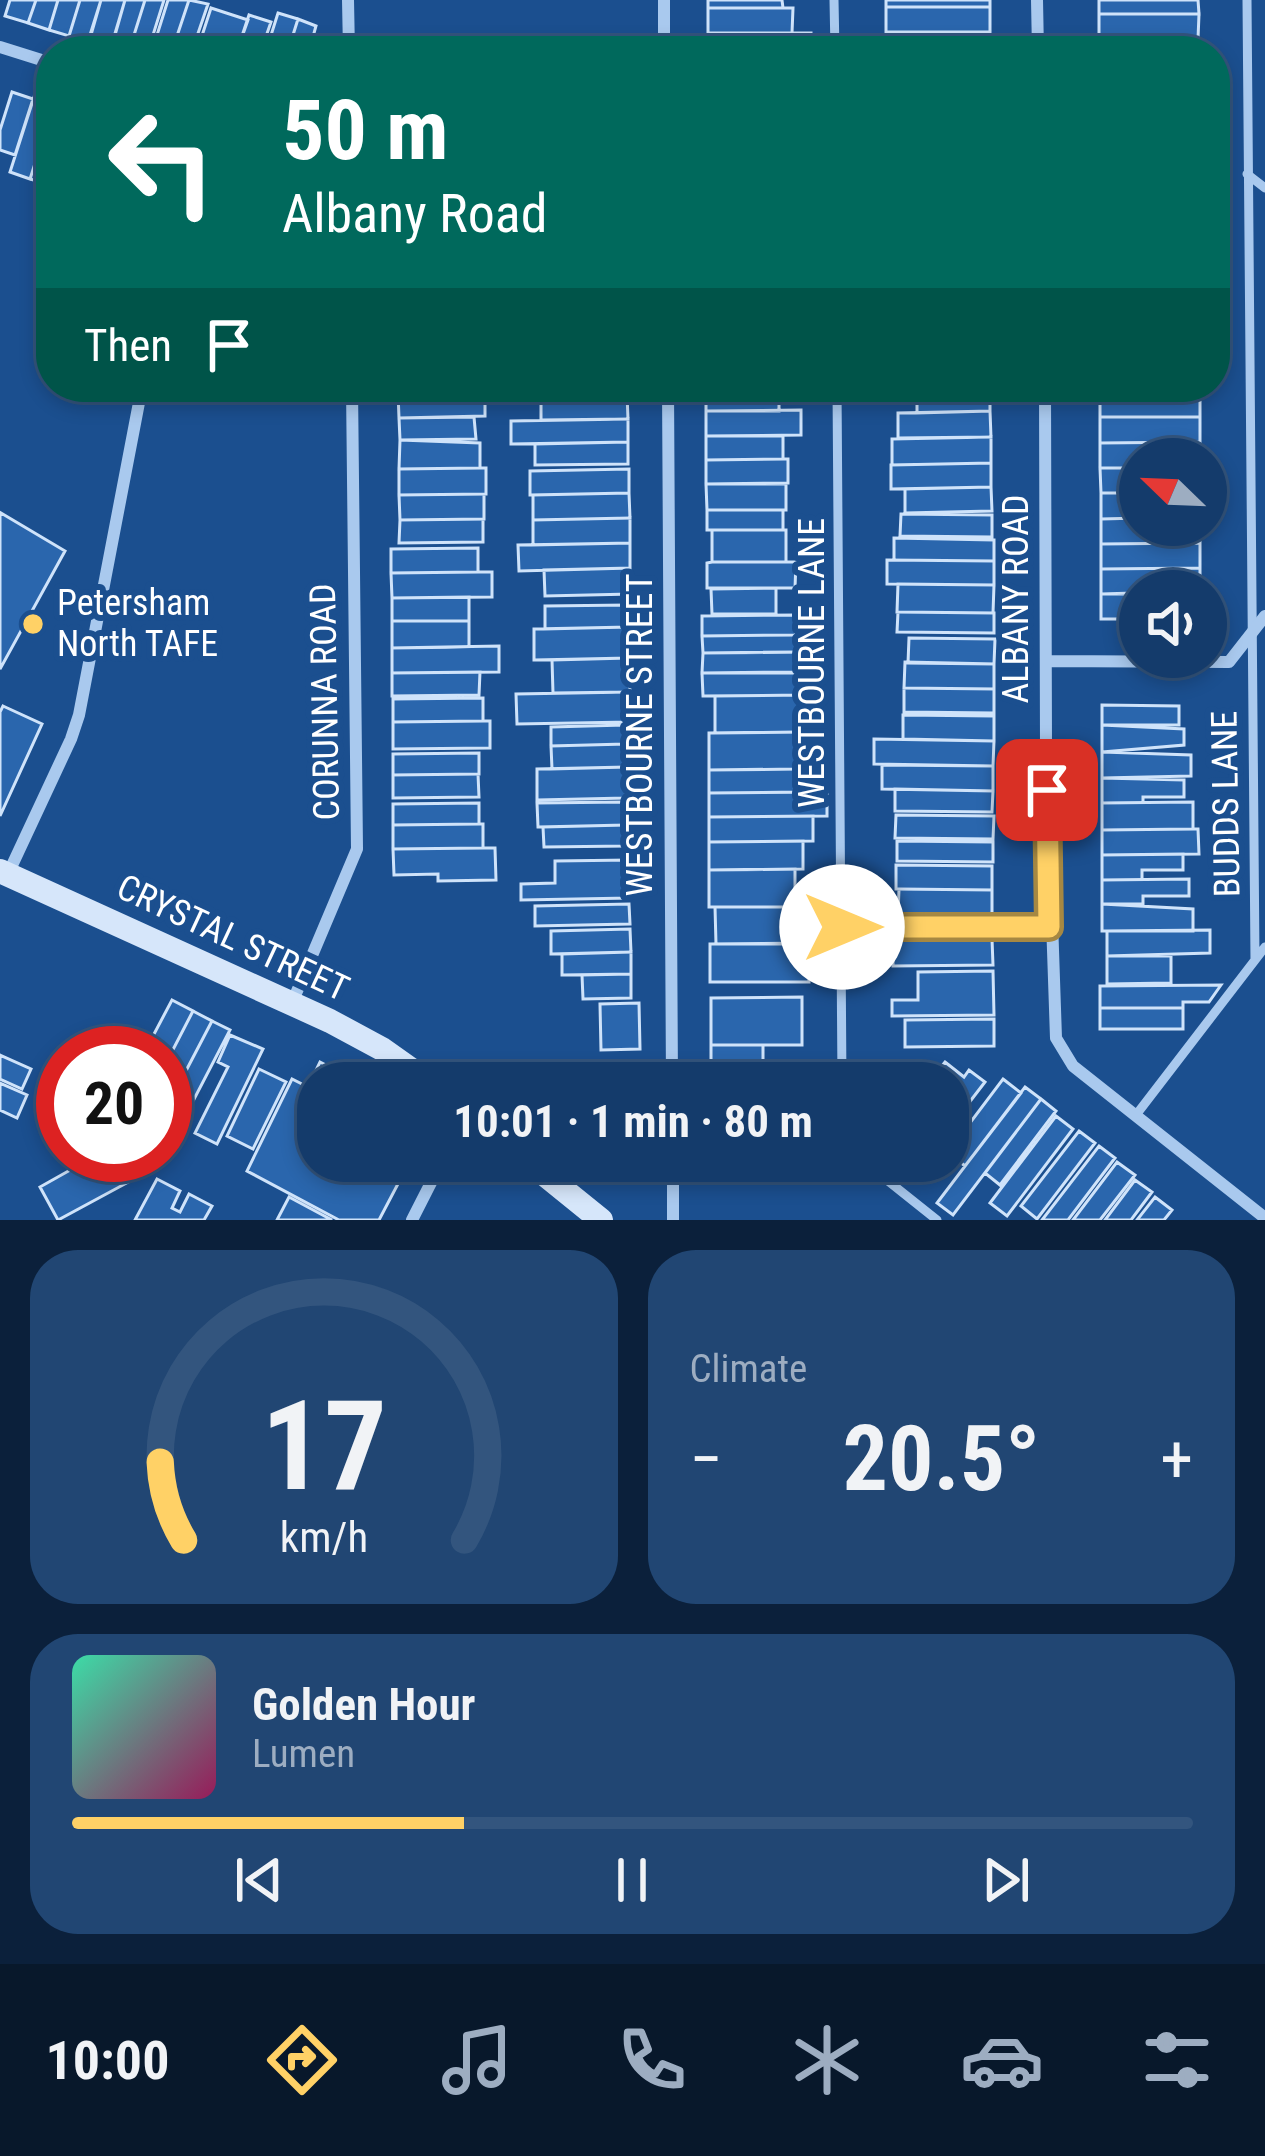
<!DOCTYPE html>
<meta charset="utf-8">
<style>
:root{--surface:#143b6b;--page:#214673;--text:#f1f3f6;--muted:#9dadc1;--line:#33557e;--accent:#ffd166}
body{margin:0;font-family:"Roboto Condensed",sans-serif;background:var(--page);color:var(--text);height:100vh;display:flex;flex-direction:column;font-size:45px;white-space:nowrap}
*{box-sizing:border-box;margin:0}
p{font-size:39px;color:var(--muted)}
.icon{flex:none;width:66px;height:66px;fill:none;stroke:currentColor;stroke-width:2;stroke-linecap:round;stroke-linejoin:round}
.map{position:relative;height:1220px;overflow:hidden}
.drawer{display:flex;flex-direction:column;gap:30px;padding:30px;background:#0b203b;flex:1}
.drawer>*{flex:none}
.banner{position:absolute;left:36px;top:36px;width:1194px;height:366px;border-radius:48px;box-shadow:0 6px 18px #0003,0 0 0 3px var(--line);background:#00695c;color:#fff;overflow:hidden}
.needle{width:78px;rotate:293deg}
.tools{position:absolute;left:1119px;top:438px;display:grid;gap:24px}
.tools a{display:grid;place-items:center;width:108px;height:108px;border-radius:50%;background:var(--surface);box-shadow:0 6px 18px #0003,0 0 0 3px var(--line);font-size:60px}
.speed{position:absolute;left:36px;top:1026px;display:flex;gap:24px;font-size:60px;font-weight:700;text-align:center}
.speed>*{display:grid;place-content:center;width:156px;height:156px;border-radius:50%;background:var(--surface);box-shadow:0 6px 18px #0003,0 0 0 3px var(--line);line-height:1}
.speed .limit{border:18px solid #d22;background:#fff;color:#111}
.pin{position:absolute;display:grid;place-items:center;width:102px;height:102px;color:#fff;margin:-51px;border-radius:24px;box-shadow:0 6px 18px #0006}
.me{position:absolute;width:132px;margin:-66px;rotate:90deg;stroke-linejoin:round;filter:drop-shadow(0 0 9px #0008)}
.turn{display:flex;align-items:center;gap:42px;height:252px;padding:0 48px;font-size:54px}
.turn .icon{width:156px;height:156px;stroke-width:2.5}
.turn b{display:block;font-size:84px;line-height:102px}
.then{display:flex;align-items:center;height:114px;padding:0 48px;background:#0003;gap:24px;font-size:45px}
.big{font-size:90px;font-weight:700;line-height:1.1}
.drawer .tile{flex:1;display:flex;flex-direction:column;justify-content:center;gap:18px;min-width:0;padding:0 42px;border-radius:48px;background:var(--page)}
.drawer .dial{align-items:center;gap:0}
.dial svg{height:312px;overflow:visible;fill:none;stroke:var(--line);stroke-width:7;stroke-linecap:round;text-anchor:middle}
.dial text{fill:var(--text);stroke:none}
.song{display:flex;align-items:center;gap:36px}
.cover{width:144px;height:144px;border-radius:18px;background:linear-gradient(135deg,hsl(160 70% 55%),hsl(330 70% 35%))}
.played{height:12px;border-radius:6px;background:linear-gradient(90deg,var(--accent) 35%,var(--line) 35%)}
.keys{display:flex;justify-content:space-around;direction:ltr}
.heat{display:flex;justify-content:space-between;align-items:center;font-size:66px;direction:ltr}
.drawer .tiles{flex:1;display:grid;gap:30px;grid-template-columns:1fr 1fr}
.tile:last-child{grid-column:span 2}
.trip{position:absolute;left:297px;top:1062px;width:672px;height:120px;border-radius:48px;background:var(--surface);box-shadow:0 6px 18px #0003,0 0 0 3px var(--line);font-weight:700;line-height:120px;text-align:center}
.tabs{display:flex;height:192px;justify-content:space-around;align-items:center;background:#08182b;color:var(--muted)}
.tabs .icon{width:84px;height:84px}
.tabs .on{color:var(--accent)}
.tabs b{font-size:54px;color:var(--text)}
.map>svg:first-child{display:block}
</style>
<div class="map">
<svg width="1265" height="1220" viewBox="0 0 1265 1220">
<rect width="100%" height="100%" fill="#1b4f8f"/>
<path fill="#2a66ad" stroke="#cfe3fa" stroke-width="3" d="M10,0H36L28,23L5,16Z
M36,0H58L49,30L28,23Z
M58,0H80L69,36L49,30Z
M80,0H101L89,42L69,36Z
M101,0H125L113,42L90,35Z
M125,0H145L129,51L111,47Z
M145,0H164L148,51H129Z
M168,0H189L172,51H152Z
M189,0L208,4L192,51H172Z
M708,0H782L783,8H708Z
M886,0H990V7H886Z
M1099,0H1198L1199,14H1099Z
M886,7H990V32H886Z
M211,8L248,20L237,51H197Z
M708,8H793L792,33H708Z
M278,13L298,19L288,51H266Z
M1099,14H1199L1198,39L1099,40Z
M249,15L271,22L261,51H237Z
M298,19L316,26L309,51H288Z
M904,32H990L989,51H904Z
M708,33H811V51H708Z
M1198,39L1199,51H1099V40Z
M12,92L33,99L15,155L0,150V130Z
M35,94L51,99V114L30,179L10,172Z
M51,114V183L50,185L30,179Z
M398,387H474V392H398Z
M706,387H797L798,394H706Z
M917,387H990V411L917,413Z
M1100,387H1200V392L1100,393Z
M398,392H485V416L399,418Z
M1200,392V417H1100V393Z
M627,394L628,419L541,420V396Z
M706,394H779V411H706Z
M801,410V435L706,436V411Z
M990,411L991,437L898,438V413Z
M474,417L476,439L400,440L399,418Z
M1100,417H1200V442L1100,443Z
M628,419V442L511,444V421Z
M706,436H783V459L706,460Z
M991,437V463L892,465V439Z
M400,440L480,443V468L399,469Z
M628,442V464L535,465V444Z
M1200,442V459H1140V468H1100V443Z
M783,459H788V483L706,484V460Z
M991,463V487L891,489V465Z
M480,468H486V494L399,495V469Z
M1100,468H1140V493H1101Z
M629,469V493L530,495V471Z
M706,484H786V510H707Z
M991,487L992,511L905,513V489Z
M629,493L630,518L533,520V495Z
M1101,493H1140V518L1101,519Z
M484,494V519L400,520L399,495Z
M707,510H783V530H707Z
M1,513L65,551L0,669V516Z
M901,514L992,515V537L900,536Z
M630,518V543L533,545V520Z
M1140,518V525H1200V543L1101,544V519Z
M483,519V542L399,543L400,520Z
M712,530H786V562H712Z
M894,538L994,540V561L894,560Z
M630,543V568L519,571L518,545Z
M1200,543V568L1101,569V544Z
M478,548V572L391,573V549Z
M887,560L994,561V585L887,584Z
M712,562H796L795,588H707V563Z
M630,568L631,594L545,596L544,570Z
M1200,568V591L1101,594V569Z
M478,572H492V597L392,598L391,573Z
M898,584L994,585L993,613L897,612Z
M776,588V614H712L711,589Z
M1101,594H1140V619H1101Z
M469,597V621H392V598Z
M628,605V627L545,629V606Z
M898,612L994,613V633L897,632Z
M796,615V635L702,636V616Z
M392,621H469V647L392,648Z
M628,627L629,658L534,660V629Z
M796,635H807V652L703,653L702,636Z
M909,638L995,639L994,664L908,663Z
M499,646V672L392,673V648Z
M797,652V672L702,673L703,653Z
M629,658L630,692L553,693L552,660Z
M905,662L994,664V689L904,688Z
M480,672L479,695L392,696V673Z
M702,673H804V695L703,696Z
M904,688L994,689V713L904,712Z
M630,692V722L517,724L516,694Z
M804,695V732L715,733V696Z
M483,698V721L393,722V699Z
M1102,705L1179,706V725H1102Z
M3,706L42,724L0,816V712Z
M903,715L994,716V741L903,739Z
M483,721H490V748L393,749V722Z
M625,725V744L551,746V727Z
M1102,725L1184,729V745L1102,752Z
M797,732V769L709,770V733Z
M874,739L994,741L993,766L874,764Z
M625,744L626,767L552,769L551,746Z
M1102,752L1191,755V776L1102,778Z
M479,753V774L393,775V754Z
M882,765L993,766V791L882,789Z
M626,767V798L537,800V769Z
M797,769H801V792L709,793V770Z
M478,774L479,797L393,798V775Z
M1102,778L1184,780V797H1143V803H1102Z
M895,789L993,791L992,812L895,811Z
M827,792V816L709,817V793Z
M625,802L626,825L538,827L537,803Z
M1193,802V829L1102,830V803Z
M479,803V824L393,825V804Z
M896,815L994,816L993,839L895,838Z
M813,816V841L709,842V817Z
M479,824H483V848L393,849V825Z
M626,825V846L544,847L543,827Z
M1193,829H1198L1199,854L1102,855V830Z
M803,841V869L709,870V842Z
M897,841L993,842V862L897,861Z
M483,848H495L496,880L438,881V874L394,875L393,849Z
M1183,854V870H1142V880H1102V855Z
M630,860V898L521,900V884L555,883V861Z
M896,865L992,866V890L896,889Z
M795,869V907H709V870Z
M1189,879V896H1143V904H1102V880Z
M899,889L992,890V917L898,916Z
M629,904L630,924L535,926V906Z
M1102,904L1193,909V931H1102Z
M715,907H828V944H716Z
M630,929L631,952L551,954V931Z
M1210,930V953L1107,956V931Z
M992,939L993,965L893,966V940Z
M809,943V982H710V944Z
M631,952V974L562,975V954Z
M1107,956H1171V983L1107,984Z
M993,971L994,1015L892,1016V1000H918V972Z
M631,974V998L583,999L582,975Z
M1221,985L1209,1002H1183V1008H1100V986Z
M802,997V1045H711V998Z
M172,1000L193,1011L165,1065V1053H144Z
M639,1003L640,1049L601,1050L600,1004Z
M1100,1008H1183V1029H1100Z
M193,1011L212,1021L165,1111V1065Z
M994,1019V1046L905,1047V1020Z
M212,1021L230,1030L177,1132L165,1126V1111Z
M230,1035L263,1049L217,1144L195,1133L228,1067L218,1062Z
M711,1045H763V1081H711Z
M0,1055L31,1069L22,1089L0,1079Z
M320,1062L361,1083H318V1161H410L379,1220H339L247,1171L292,1079L308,1087Z
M945,1062L964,1077L969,1070L985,1082L948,1130V1083H928Z
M259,1069L286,1082L253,1149L227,1136Z
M1003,1079L1021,1093L965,1166L948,1152Z
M0,1083L27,1095L17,1118L0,1110Z
M1025,1087L1041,1099L953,1215L937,1203Z
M1041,1099L1056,1111L1000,1185L985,1173Z
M1056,1116L1073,1129L1007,1216L990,1203Z
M1079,1131L1095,1143L1037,1219L1021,1206Z
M1099,1146L1115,1158L1068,1220H1042Z
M97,1155H121L134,1179L58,1220L40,1187Z
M1117,1162L1135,1175L1100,1220H1073Z
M157,1179L180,1191L172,1208L180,1212L189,1194L212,1206L204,1220H135Z
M1135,1180L1152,1192L1131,1220H1105Z
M289,1197L332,1220H277Z
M1155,1197L1172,1210L1164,1220H1137Z"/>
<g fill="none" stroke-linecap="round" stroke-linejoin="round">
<path stroke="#a9c9ee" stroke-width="9" d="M834,0L835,51
M1247,0L1255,960
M1247,174L1265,188
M837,387L842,1083
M841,927H1049
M1136,1115L1265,947
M863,1161L937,1220"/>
<path stroke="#a9c9ee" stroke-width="12" d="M348,0L349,51
M664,0V51
M1037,0L1038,51
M0,47L51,63
M668,387L672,1083
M1045,387L1046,745L1056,1038L1073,1066L1265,1218
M1046,661L1229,662L1265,616
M8,874L71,739L79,715L142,387
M292,1003L357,849L352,387
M673,1161V1220
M412,1220L442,1161"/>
<path stroke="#d6e6fa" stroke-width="24" d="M0,871L330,1021L382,1049L430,1083
M528,1161L601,1220"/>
</g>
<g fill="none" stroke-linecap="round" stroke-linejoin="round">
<defs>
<path id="route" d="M842,927H1049L1047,790"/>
</defs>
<use href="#route" stroke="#a68842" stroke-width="30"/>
<use href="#route" stroke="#ffd166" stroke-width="21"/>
</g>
<circle fill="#ffd166" stroke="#1b4f8f" stroke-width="4.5" cx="33" cy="624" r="12"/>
<g text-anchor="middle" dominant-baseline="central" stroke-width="12" stroke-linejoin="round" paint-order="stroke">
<g font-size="36" fill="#fff" stroke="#1b4f8f">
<text transform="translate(1016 599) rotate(-90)">ALBANY ROAD</text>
<text transform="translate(812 663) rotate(-90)">WESTBOURNE LANE</text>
<text transform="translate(325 702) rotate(-91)">CORUNNA ROAD</text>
<text transform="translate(640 735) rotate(-90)">WESTBOURNE STREET</text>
<text transform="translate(1226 804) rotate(-91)">BUDDS LANE</text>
<text transform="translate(233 938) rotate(25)">CRYSTAL STREET</text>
</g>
<g font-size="36" fill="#fff" stroke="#1b4f8f" text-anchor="start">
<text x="57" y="603">Petersham<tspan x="57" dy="41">North TAFE</tspan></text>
</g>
</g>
</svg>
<div class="tools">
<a><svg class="needle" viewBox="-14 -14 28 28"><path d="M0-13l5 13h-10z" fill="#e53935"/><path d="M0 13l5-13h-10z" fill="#9dadc1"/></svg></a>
<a><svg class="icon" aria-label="sound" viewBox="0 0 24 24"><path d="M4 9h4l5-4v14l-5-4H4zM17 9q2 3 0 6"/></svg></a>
</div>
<div class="speed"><div class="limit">20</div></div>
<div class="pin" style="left:1047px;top:790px;background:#d93025"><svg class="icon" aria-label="arrive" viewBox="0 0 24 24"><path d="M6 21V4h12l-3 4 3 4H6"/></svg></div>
<svg class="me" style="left:842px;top:927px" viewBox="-20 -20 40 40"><circle r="19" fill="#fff"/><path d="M0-13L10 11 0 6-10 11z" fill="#ffd166"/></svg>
<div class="trip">10:01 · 1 min · 80 m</div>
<div class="banner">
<div class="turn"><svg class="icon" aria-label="left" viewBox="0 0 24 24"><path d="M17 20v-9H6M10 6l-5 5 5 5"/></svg><div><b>50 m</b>Albany Road</div></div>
<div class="then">Then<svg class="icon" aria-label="arrive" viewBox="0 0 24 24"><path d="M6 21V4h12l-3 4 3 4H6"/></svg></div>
</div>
</div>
<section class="drawer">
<div class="tiles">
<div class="tile dial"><svg viewBox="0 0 100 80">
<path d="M14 69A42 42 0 1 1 86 69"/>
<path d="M14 69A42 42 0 0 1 8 49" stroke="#ffd166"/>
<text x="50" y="56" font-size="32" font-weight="700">17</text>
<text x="50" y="72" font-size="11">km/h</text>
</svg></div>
<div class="tile"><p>Climate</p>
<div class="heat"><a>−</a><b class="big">20.5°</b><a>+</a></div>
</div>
<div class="tile">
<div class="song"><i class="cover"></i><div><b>Golden Hour</b><p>Lumen</p></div></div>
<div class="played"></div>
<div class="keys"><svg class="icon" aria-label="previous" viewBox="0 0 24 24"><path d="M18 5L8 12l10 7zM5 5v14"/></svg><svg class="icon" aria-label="pause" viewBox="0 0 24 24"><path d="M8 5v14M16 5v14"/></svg><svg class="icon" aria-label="next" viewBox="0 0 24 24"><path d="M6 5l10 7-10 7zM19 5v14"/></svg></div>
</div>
</div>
</section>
<nav class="tabs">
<b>10:00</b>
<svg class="icon on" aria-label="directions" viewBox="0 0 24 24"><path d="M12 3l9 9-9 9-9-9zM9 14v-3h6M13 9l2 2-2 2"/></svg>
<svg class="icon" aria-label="music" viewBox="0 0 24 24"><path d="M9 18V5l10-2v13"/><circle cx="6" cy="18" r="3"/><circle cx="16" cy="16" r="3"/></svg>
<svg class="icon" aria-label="phone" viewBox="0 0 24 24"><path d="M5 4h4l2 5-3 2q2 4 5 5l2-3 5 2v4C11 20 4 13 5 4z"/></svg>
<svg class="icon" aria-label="climate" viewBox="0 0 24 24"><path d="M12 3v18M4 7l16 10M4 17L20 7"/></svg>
<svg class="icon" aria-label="car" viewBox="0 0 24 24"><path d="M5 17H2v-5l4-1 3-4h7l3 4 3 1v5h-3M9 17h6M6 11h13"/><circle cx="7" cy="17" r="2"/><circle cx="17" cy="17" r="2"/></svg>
<svg class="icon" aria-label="filters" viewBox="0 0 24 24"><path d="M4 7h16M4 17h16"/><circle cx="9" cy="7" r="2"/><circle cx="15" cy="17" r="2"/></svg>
</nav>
